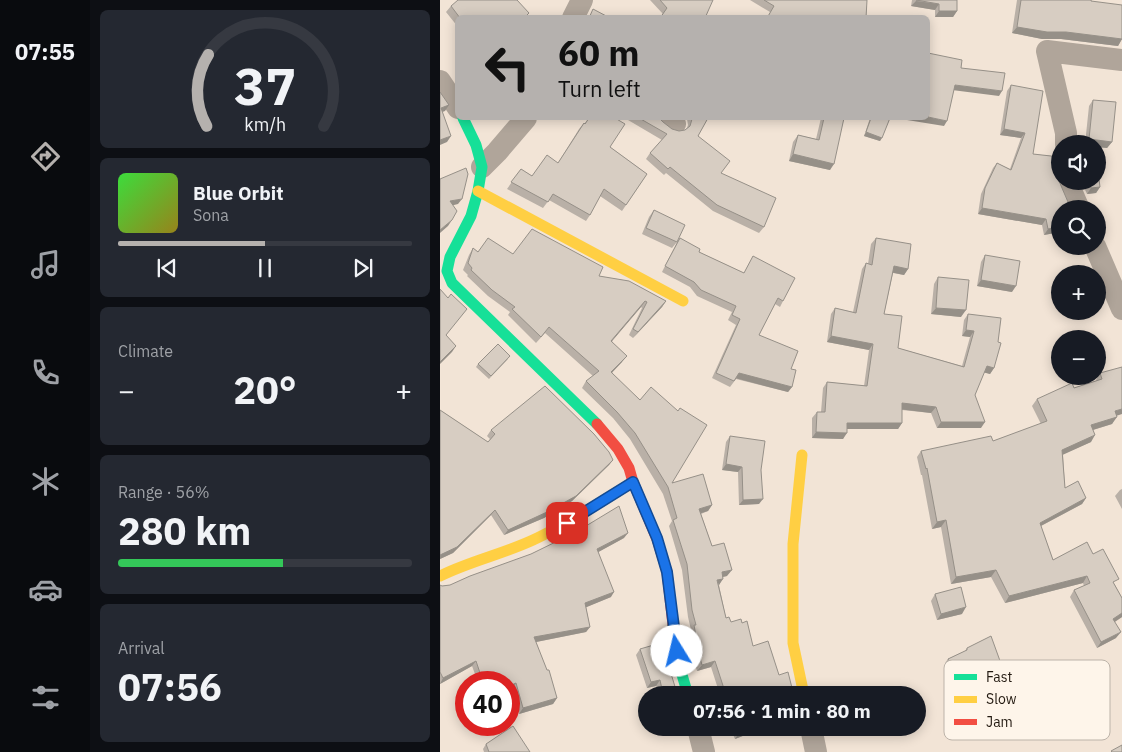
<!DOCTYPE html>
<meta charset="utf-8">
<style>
:root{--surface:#171b24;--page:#242831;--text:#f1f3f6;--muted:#9ea1a6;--line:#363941;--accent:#b5b1ae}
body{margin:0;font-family:"IBM Plex Sans",sans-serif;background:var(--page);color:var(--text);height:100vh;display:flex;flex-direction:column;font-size:19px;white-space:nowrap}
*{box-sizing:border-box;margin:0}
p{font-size:16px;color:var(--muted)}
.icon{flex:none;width:28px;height:28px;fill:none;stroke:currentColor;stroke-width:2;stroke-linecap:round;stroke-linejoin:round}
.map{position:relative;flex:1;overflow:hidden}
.drawer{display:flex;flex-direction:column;gap:10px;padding:10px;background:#0d0f14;width:350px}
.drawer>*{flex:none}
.guide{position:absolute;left:15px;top:15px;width:475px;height:105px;border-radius:8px;box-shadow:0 2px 12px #0003;background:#b5b1ae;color:#111;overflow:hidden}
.controls{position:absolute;left:611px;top:135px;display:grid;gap:10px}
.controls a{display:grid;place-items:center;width:55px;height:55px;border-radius:50%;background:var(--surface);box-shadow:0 2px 12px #0003;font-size:25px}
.speed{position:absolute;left:15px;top:671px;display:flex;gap:10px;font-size:25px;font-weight:700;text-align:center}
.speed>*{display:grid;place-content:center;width:65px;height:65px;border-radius:50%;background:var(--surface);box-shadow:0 2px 12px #0003;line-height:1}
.speed .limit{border:8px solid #d22;background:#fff;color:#111}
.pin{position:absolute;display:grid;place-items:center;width:42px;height:42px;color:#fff;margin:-21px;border-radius:10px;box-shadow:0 2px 8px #0006}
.me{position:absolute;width:55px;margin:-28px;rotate:351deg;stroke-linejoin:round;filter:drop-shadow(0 0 4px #0008)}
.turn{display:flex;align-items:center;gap:18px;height:105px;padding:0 20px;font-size:22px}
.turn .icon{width:65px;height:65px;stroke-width:2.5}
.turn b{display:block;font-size:35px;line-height:42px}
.big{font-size:38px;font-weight:800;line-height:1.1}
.drawer .card{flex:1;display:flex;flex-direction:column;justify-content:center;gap:8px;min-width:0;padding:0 18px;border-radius:8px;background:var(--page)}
.drawer .dial{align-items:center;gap:0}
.dial svg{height:130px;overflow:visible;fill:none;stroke:var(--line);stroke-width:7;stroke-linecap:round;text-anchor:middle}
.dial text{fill:var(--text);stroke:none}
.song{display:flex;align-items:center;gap:15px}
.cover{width:60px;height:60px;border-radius:8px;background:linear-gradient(135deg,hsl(120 70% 55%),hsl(50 70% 35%))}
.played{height:5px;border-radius:2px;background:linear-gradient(90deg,var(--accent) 50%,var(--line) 50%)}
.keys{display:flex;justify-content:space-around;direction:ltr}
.heat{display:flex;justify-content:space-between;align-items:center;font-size:28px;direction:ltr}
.charge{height:8px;border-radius:4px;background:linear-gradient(90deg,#34c759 56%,var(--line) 0)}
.trip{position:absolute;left:198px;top:686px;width:288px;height:50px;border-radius:25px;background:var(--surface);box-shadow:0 2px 12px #0003;font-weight:800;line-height:50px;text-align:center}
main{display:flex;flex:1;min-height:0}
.menu{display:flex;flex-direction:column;width:90px;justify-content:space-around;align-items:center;background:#090b0e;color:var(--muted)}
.menu .icon{width:35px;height:35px}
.menu .selected{color:var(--accent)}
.menu b{font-size:22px;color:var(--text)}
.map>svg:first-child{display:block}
</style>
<main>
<nav class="menu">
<b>07:55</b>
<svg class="icon selected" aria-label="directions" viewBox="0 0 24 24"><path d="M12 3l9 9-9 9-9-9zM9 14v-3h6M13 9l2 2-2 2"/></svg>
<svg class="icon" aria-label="music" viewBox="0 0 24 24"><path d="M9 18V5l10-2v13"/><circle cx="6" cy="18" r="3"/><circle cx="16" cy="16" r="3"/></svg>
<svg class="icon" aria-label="phone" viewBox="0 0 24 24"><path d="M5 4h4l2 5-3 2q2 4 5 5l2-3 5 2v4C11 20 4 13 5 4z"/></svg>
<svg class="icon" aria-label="climate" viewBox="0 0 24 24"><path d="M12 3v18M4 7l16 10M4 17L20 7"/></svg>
<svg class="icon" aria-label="car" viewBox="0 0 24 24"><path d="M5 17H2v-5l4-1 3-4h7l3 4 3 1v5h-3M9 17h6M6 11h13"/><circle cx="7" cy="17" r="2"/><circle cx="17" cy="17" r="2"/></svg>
<svg class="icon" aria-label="filters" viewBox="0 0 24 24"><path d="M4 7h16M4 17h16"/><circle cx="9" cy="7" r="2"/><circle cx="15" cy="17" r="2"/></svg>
</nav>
<section class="drawer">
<div class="card dial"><svg viewBox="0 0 100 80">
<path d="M14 69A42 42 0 1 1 86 69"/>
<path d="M14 69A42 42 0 0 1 15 25" stroke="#b5b1ae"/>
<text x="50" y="56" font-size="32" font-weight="700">37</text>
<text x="50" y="72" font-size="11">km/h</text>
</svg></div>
<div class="card">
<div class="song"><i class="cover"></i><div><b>Blue Orbit</b><p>Sona</p></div></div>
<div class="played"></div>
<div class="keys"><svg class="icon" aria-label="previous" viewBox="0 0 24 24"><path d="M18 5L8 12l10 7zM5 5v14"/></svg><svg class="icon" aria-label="pause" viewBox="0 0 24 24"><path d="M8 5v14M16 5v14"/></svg><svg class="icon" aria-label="next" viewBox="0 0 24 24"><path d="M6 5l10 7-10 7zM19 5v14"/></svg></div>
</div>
<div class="card"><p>Climate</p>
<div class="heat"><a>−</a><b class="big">20°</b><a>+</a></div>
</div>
<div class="card"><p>Range · 56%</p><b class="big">280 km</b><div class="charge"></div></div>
<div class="card"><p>Arrival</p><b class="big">07:56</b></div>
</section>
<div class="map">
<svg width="682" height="752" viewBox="0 0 682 752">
<rect width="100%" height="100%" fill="#f2e4d6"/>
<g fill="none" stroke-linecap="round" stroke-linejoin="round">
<path stroke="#b0a59a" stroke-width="22" d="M133,18L142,0
M0,81L18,108
M226,118L235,124
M626,144V133L607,51L682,60
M42,167L57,152L86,118
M627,181L639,209
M655,246L682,309
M258,728L264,752
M371,728L376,752"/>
<path stroke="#16e098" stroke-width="11" d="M23,118L36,145L42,167L38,191L31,216L10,257L7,271L12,283L157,424
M233,625L240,668L248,695"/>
<path stroke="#ffcf43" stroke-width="11" d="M38,191L243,301
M362,455L353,544V643L364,695
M0,576C30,561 63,554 93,540C128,524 160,502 193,482"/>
<path stroke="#f24e42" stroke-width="11" d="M157,424L178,449L189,468L193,482L217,539L227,572L233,625"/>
</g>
<path fill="#b9b0a7" d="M210,0H273L223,14Z
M310,0H427L330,12Z
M471,0H517V11L513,17H495V10L471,6L472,0Z
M577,0H651L682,39L678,46L621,39H602L572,33Z
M11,6L86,18H18V27L6,12Z
M571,85L593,154L620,157V171L618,174L620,232L604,235L602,225L538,214L541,194L553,168L557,163L570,169L581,138L560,135L567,91Z
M653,100L672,142L667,148L658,147V144H645L649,106Z
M149,118H175L170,147L207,174L182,211L160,196L150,215L146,221L109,200L103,208L67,189L81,169L92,176L118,163L139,129L144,123H145Z
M189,118H219L223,122L232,129L239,131L245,130L247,128L248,125L247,119L246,118H268L258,136L281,173L324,227L319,233L273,211L226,173L224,175L206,159L210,153L222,140L188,120Z
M381,118H404L390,170L349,161L353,142L358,135L376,139Z
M430,118H450L440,141L424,136Z
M641,181H658L660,187L656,193L647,194Z
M214,210L237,242L232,248L202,234L209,217Z
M240,238L259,252L304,273L313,256L343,301L340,307L335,304L319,335L351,369L352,387L348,392L296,379L290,387L272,378L296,325L288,320L292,312L257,296L250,287L222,272L236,244Z
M436,238L468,269L464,275L453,273L444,314L458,348L522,366L530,337L522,336L524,320L528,314L554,368L550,374L544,372L535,395L541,428H497L491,413L462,410V423L458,429H407L403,439L372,438V418L377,412H381L383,388L387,382L424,386L429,350L387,342L391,314L395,308L413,312L422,269L426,263L428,264L431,244Z
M33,248L38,252L73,254L159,276L226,301L222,307L193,338L189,335L202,308L201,307L172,341L182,362L172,372L232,483L272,505L268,511L261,514L272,546L287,576L283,577L279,585L286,618L313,646L339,675L355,695H280L271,667L257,671L255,664L249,632L251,630L248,617L242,570L229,526L232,521L223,494L190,439L173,418L142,388L146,381L153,376L105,333L96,343L68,315L70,312L48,296L27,276L28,275L23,270L29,255Z
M545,255L572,292L537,286L541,262Z
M498,277L521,317L491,314L494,284Z
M68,359L49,379L36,367L38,364Z
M660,373L676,416L672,424L653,430L651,442L623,454L625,488L646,498L642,504L601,526L613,560L653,554L675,585L682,598V617L675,622L676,638L657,648L630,597L634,590L644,586L643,583L565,603L551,577L511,584L501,527L492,529L482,475H481L477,457L481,451L553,441L601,424L592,406L597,399L656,381V380Z
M0,410L48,442L50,439L47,436L51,430L173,460L169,465L132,501L104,518L64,535L51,515L13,553L0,559Z
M290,436L321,470L319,504L299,505L298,472L282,470L286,442Z
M682,489V509L675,496L680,490Z
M184,538L158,552L171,597L146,607L150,627L146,632L96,642L117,698L113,704L79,714L72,689L69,690V682H38L32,666L0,684V585L2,586L10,585Z
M495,594L522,614L497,620L491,601Z
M527,648L568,683L566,686L533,698L526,678L515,683L505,663L508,659L525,651Z
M200,649L232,695H218L216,686L207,688L196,655Z
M290,728H323L295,739Z
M46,744L90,752H44L43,749Z"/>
<path fill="#969088" d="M476,1L499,4L495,10L471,6Z
M499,11H517L513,17H495Z
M577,27L626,32L682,39L678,46L621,39H602L572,33Z
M515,85L562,91L559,96L512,90Z
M9,105L5,111L0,113L1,108Z
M488,117L507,121L504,126L467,120L469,118Z
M564,129L585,133L581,138L560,135Z
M426,132L442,138L440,141L424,136Z
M11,136L7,142L0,145V140Z
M649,139L672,142L667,148L658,147V144H646Z
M353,154L394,164L390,170L349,161Z
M660,187L656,193L647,194L651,188Z
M22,199L18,204L6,207L10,201Z
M542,208L606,219L602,225L538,214Z
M12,220L8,226L0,233V230Z
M620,227V232L604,235L608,229Z
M454,266L468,269L464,275L450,272Z
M541,280L576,286L572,292L537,286Z
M205,301L201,307L167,347L171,341Z
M226,301L222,307L193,338L198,332Z
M496,308L526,310L521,317L491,314Z
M526,330L534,331L530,337L522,336Z
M391,336L433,344L429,350L387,342Z
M16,346L12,352L0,364V362Z
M187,356L182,362L167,378L171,372Z
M547,366L554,368L550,374L542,372Z
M299,373L352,387L348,392L295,378Z
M462,403L496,407L491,413L458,409Z
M682,409V414L670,418L675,411Z
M677,417L672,424L646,432L651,425Z
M501,422H545L541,428H497Z
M407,423H462L458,429H403Z
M376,432L407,433L403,439L372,438Z
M655,435L651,442L618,457L622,450Z
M173,460L169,465L132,501L104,518L64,535L68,530Z
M286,464L302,467L298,472L282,470Z
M646,498L642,504L595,529L600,523Z
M323,499L319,504L299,505L303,500Z
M272,505L268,511L255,515L259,509Z
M55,510L51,515L13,553L0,559V555Z
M506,520L501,527L492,529L497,522Z
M188,533L184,538L153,555L157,549Z
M292,570L287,576L277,578L282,572Z
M556,570L551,577L511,584L516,577Z
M647,576L643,583L565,603L569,596Z
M283,579L279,585L277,580Z
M174,592L171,597L142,609L145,603Z
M526,607L522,614L497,620L501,614Z
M682,613V617L668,626L673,619Z
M150,627L146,632L91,643L94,637Z
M681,632L676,638L657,648L661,642Z
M36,661L32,666L0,684L3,678Z
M275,661L271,667L257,671L262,665Z
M528,674L526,678L515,683L518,680Z
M220,680L216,686L207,688L211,682Z
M76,683L72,689L69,690V686Z
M568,683L566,686L533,698L535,694Z
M236,690L232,695H222L223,694Z
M117,698L113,704L79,714L83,708Z
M312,728H323L295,739L299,733Z"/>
<path fill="#d7cdc2" stroke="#969088" d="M18,0H77L89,13L84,18H20L11,6Z
M220,0H273L265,18H220L227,8Z
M324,0H427L426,18H327L334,6Z
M476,0H517V11H499V4Z
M581,0H651V1L682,5V39L626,32H607L577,27Z
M153,9L170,18H149Z
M488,53L522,60L521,68L565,73L562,91L515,85L507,121L488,117Z
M571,85L603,91L593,154L620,157V168L618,174L619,181L631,209H620V227L608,229L606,219L542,208L545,188L557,163L571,170L585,133L564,129Z
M0,92L9,105L1,108L11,136L0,140Z
M653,100L676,102L672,142L649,139Z
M149,118H175L185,124L170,147L207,174L186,205L164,189L150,215L113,194L108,202L71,182L81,169L92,176L107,155L118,163L144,123L145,124Z
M199,118H219L223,122L232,129L239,131L245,130L250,126L252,119V118H268L258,136L290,161L281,173L336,198L324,227L277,205L230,167L228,169L210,153L227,134Z
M384,118H404L394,164L353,154L358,135L379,140Z
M431,118H450L442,138L426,132Z
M26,168L28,174L22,199L10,201L17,211L12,220L0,230V179Z
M658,171L660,187L651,188L648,181H658Z
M214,210L245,225L237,242L206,228Z
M92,229L163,267L159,276L189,281L226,301L198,332L193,329L207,302L205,301L171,341L187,356L171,372L200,400L211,387L238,411L240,408L267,425L232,483L263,474L272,505L259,509L272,546L284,543L292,570L282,572L283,579L277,580L286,618L289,617L291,622L301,619L302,623L307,621L313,646L328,641L339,675L348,672L353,692L355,695H286L275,661L262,665L260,658L254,625H256L252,610L247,564L233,520L237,518L228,487L195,433L177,412L146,381L159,371L109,327L101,337L72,309L75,307L52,290L31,270L32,268L28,263L33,248L38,252L48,238L73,254Z
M240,238L260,249L259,252L304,273L313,256L355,278L343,301L338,298L319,335L358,351L351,369L356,370L352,387L299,373L294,381L276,373L300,319L292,315L296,306L261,290L254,282L225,266Z
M436,238L471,244L468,269L454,266L444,314L462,316L458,348L524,367L534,331L526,330L528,314L561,318L558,342L561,343L554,368L547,366L535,395L545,422H501L496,407L462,403V423H407V433L376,432L377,412H385L387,382L427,386L433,344L391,336L395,308L416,313L426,263L432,265Z
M545,255L580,261L576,286L541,280Z
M498,277L529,280L526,310L496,308Z
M0,289L8,298L11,294L27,309L6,335L16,346L0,362Z
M58,344L70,356L51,376L38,364Z
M682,367V409L675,411L677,417L651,425L655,435L622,450L625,488L638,481L646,498L600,523L613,560L647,542L653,554L663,549L679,579L673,582L682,598V613L673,619L681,632L661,642L634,590L650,583L647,576L569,596L556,570L516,577L506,520L497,522L487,468L486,469L481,451L551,436L553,441L607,421L597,399L632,383L634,388L662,379L660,373Z
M105,386L154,434L169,452L173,460L136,496L107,512L68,530L55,510L17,547L0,555V410L48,442L55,434L51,430Z
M290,436L325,441L321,470L323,499L303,500L302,467L286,464Z
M179,506L188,533L157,549L174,592L145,603L150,627L94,637L107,670H109L117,698L83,708L76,683L69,686V682H43L36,661L3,678L0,672V585L2,586L10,585L30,576L91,554L136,532Z
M521,587L526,607L501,614L495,594Z
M551,636L568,683L535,694L528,674L518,680L508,659L527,650V648Z
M224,642L229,667L236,690L223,694L220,680L211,682L200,649Z
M73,726L90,752H49L46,744Z
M297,728H312L299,733Z
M682,745V752H672L671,751Z"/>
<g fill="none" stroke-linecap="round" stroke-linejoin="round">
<defs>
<path id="route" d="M127,523L193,482L217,538L227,572L237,651"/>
</defs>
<use href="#route" stroke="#114b97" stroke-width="12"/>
<use href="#route" stroke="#1a73e8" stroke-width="9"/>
</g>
<rect x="504" y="660" width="166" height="80" rx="8" fill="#fef5ea" stroke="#bcb3a9" stroke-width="1"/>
<rect x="514" y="674" width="23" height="6" fill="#16e098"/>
<rect x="514" y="696" width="23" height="7" fill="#ffcf43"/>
<rect x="514" y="719" width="23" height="6" fill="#f24e42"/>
<g font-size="14" fill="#221910">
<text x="546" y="682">Fast</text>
<text x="546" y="704">Slow</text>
<text x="546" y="727">Jam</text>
</g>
</svg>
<div class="controls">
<a><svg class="icon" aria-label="sound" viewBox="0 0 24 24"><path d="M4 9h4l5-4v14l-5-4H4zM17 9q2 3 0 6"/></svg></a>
<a><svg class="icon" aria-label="search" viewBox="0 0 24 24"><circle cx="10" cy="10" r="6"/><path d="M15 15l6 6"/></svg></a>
<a>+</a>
<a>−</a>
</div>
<div class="speed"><div class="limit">40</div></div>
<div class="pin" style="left:127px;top:523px;background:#d93025"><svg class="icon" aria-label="arrive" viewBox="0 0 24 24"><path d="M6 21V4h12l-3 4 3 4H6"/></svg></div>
<svg class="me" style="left:237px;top:651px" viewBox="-20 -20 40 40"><circle r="19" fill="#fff"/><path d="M0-13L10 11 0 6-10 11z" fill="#1a73e8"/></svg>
<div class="trip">07:56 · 1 min · 80 m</div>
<div class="guide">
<div class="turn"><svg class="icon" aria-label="left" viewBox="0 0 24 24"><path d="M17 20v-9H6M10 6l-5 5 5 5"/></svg><div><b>60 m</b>Turn left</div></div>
</div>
</div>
</main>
